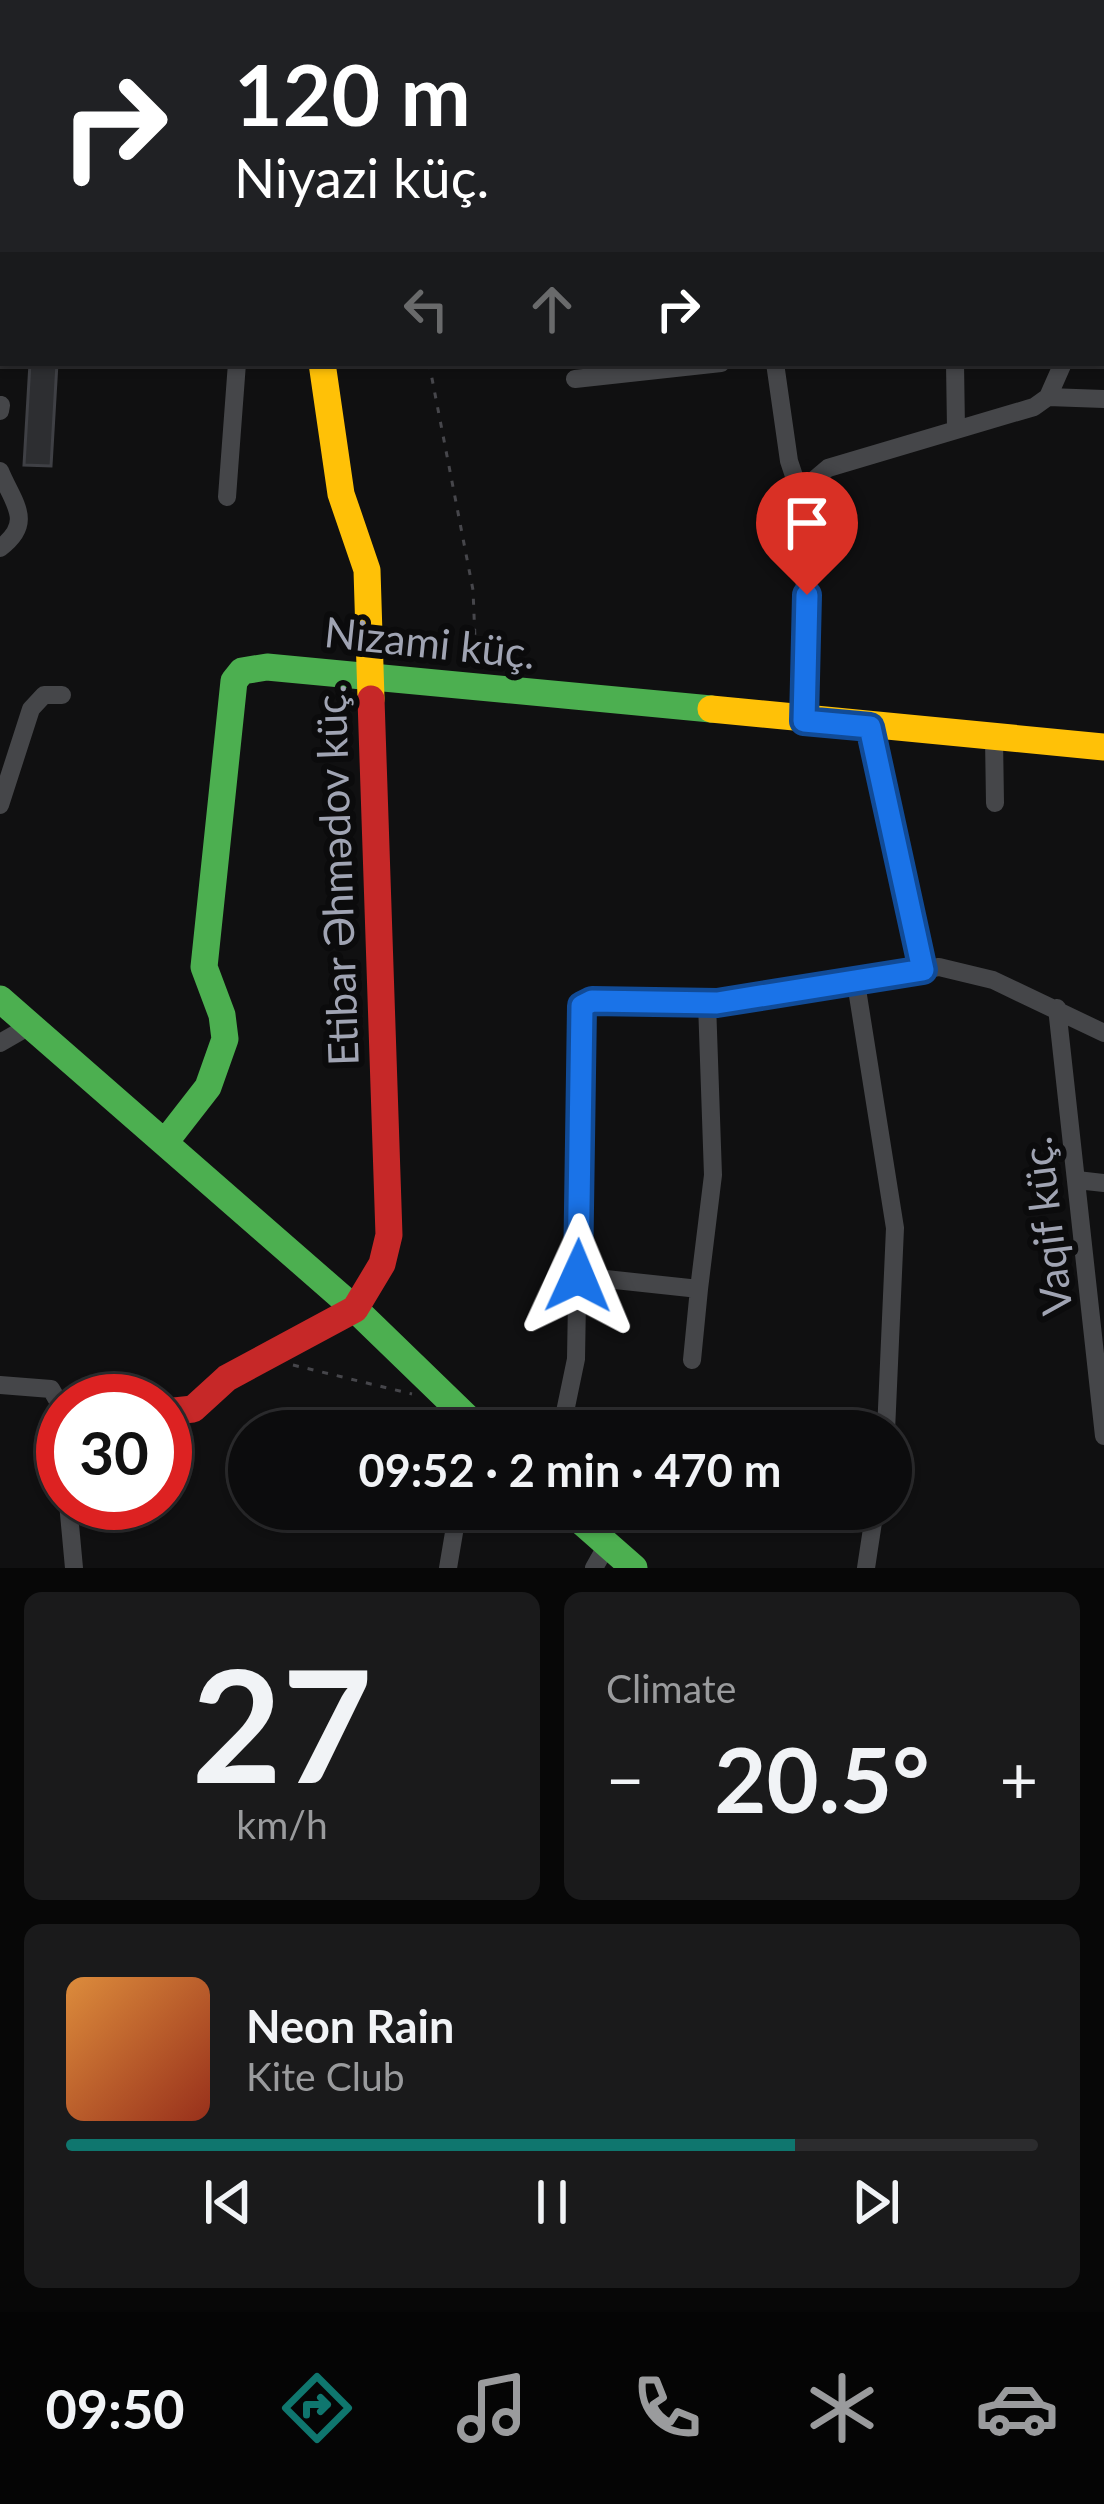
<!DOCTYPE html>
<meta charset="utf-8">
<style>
:root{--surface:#0c0c0d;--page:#1a1a1b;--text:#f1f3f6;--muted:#9a9b9d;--line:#2c2c2e;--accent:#0f766e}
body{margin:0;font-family:Lato,sans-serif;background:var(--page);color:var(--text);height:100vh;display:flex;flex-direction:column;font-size:45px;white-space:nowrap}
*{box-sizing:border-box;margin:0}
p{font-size:39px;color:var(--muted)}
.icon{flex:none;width:66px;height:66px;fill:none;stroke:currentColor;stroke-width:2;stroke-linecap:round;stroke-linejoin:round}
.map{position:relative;height:1568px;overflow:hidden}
.sheet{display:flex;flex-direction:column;gap:24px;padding:24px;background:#070707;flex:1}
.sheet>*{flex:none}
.hud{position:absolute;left:0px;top:0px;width:1104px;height:366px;box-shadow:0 3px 9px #0004,0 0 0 3px var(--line);background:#202124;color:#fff;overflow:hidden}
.speed{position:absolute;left:36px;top:1374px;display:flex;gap:24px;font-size:60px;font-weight:700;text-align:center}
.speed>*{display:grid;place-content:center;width:156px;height:156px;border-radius:50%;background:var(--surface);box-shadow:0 3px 9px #0004,0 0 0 3px var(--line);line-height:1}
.speed .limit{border:18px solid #d22;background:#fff;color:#111}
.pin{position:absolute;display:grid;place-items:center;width:102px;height:102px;color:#fff;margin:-123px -51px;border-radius:50% 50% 50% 0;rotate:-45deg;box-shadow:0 0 12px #0007}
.pin .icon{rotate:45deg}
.me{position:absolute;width:132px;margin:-66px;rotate:1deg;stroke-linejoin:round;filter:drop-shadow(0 0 9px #0008)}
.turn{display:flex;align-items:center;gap:42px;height:252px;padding:0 36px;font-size:54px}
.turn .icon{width:156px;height:156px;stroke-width:2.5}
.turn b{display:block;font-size:84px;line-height:102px}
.lanes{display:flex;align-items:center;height:114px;padding:0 36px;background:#0003;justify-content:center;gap:60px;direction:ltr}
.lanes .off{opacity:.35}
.big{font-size:90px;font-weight:700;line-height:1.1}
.sheet .card{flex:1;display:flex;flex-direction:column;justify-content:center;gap:18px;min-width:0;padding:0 42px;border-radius:18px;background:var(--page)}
.sheet .dial{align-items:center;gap:0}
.dial b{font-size:156px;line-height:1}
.song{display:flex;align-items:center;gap:36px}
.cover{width:144px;height:144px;border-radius:18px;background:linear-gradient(135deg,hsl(30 70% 55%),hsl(10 70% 35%))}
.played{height:12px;border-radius:6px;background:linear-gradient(90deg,var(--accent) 75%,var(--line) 75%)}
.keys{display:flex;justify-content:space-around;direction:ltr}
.heat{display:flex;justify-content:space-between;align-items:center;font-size:66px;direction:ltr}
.sheet .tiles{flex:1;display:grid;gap:24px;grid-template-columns:1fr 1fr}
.card:last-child{grid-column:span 2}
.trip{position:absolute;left:228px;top:1410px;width:684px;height:120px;border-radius:60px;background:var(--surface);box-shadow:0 3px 9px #0004,0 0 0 3px var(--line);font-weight:700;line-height:120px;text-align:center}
.dock{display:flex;height:192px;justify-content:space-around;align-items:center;background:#050505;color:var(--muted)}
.dock .icon{width:84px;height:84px}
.dock .selected{color:var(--accent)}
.dock b{font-size:54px;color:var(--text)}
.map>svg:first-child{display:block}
</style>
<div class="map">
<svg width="1104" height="1568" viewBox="0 0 1104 1568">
<rect width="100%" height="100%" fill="#101011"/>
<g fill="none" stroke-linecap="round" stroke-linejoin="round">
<path stroke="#242932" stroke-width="16" d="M209,0L213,3
M1014,3L1019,0"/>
</g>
<path fill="#2d2e31" stroke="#3f4045" stroke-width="3" d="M30,363H57L51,466L24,465Z"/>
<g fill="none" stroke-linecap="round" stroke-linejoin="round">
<path stroke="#46464b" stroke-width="3" stroke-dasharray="6 9" stroke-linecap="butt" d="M429,363L473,590L476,663
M293,1365L412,1394"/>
<path stroke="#454649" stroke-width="18" d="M429,0V3
M1101,175H1104
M0,187L3,176
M1101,244L1104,235
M0,267L3,268
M775,363L789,461L805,509
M955,363L956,429
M575,379L721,363
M1048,397L1104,399
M0,411L1,405
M0,471C13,503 35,522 0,548
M227,497L237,363
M804,721L805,509L815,479L828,468L1034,407L1048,397L1063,363
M870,727L923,970
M994,738L995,803
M0,805L31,709L44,695H62
M856,983L895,1228L886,1431
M1057,1008L1104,1436
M0,1043L33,1024
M1077,1180L1104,1183
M578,1276L699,1289L713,1175L707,1003
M692,1360L699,1289
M0,1385L51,1389L63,1410
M60,1410L63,1443
M561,1431L576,1359L582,1006L592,1001L717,1003L939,967L993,980L1104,1033
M68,1503L74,1568
M448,1568L458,1509
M594,1568L607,1545
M866,1568L875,1509"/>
<path stroke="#4caf50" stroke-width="27" d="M0,999L355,1309L481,1431
M166,1141L208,1087L225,1039L222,1015L204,967L234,681L242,671L267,667L711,709
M567,1509L634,1568"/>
<path stroke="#ffc107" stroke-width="27" d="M322,363L341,494L367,570L371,699
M711,709L1104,747"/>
<path stroke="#c62828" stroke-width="27" d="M165,1412L193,1409L227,1378L355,1309L382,1264L389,1235L371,699"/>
</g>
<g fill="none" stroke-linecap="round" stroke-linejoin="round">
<defs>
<path id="route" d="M578,1276L582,1006L592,1001L717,1003L923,970L870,727L804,721L807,595"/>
</defs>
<use href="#route" stroke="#114b97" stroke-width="30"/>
<use href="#route" stroke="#1a73e8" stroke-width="21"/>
</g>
<g text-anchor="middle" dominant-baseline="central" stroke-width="12" stroke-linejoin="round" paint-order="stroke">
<g font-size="42" fill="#a0a4b3" stroke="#0b0b0c">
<text transform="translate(430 642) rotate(6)">Nizami küç.</text>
<text transform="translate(336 875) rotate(-92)">Etibar Əhmədov küç.</text>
<text transform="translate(1046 1226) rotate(-97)">Vaqif küç.</text>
</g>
</g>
</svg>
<div class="speed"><div class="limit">30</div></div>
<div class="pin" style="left:807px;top:595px;background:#d93025"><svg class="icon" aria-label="arrive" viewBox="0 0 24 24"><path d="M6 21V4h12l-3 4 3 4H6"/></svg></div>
<svg class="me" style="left:578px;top:1276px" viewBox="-20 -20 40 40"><path d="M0-17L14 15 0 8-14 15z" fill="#1a73e8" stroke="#fff" stroke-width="4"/></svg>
<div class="trip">09:52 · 2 min · 470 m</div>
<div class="hud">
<div class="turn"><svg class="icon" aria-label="right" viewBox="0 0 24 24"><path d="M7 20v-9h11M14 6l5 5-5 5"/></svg><div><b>120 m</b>Niyazi küç.</div></div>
<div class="lanes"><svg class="icon off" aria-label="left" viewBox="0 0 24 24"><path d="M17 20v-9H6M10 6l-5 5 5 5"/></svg><svg class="icon off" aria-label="ahead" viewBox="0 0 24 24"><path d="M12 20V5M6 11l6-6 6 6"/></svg><svg class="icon" aria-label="right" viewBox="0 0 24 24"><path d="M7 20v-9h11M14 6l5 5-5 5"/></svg></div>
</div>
</div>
<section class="sheet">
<div class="tiles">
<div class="card dial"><b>27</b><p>km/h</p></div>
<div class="card"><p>Climate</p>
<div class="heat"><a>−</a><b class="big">20.5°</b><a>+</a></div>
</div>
<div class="card">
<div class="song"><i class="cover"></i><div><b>Neon Rain</b><p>Kite Club</p></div></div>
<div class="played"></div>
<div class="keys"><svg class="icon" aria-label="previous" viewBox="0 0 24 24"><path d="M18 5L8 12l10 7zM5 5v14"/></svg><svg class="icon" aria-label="pause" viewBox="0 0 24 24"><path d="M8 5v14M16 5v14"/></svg><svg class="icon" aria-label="next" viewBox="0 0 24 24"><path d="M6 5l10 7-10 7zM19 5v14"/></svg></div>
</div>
</div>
</section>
<nav class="dock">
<b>09:50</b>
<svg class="icon selected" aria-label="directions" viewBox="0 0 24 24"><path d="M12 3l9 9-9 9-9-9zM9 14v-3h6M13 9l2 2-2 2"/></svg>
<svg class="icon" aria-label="music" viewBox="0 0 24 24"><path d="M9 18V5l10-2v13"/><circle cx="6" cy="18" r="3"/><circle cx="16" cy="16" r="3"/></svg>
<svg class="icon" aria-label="phone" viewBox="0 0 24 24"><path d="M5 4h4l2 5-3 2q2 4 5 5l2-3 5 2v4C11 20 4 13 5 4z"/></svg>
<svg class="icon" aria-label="climate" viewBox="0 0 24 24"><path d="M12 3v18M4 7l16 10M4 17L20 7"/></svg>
<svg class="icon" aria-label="car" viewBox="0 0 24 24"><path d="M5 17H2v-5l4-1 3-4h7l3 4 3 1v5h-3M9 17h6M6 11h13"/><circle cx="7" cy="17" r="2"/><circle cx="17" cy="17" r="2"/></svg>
</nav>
